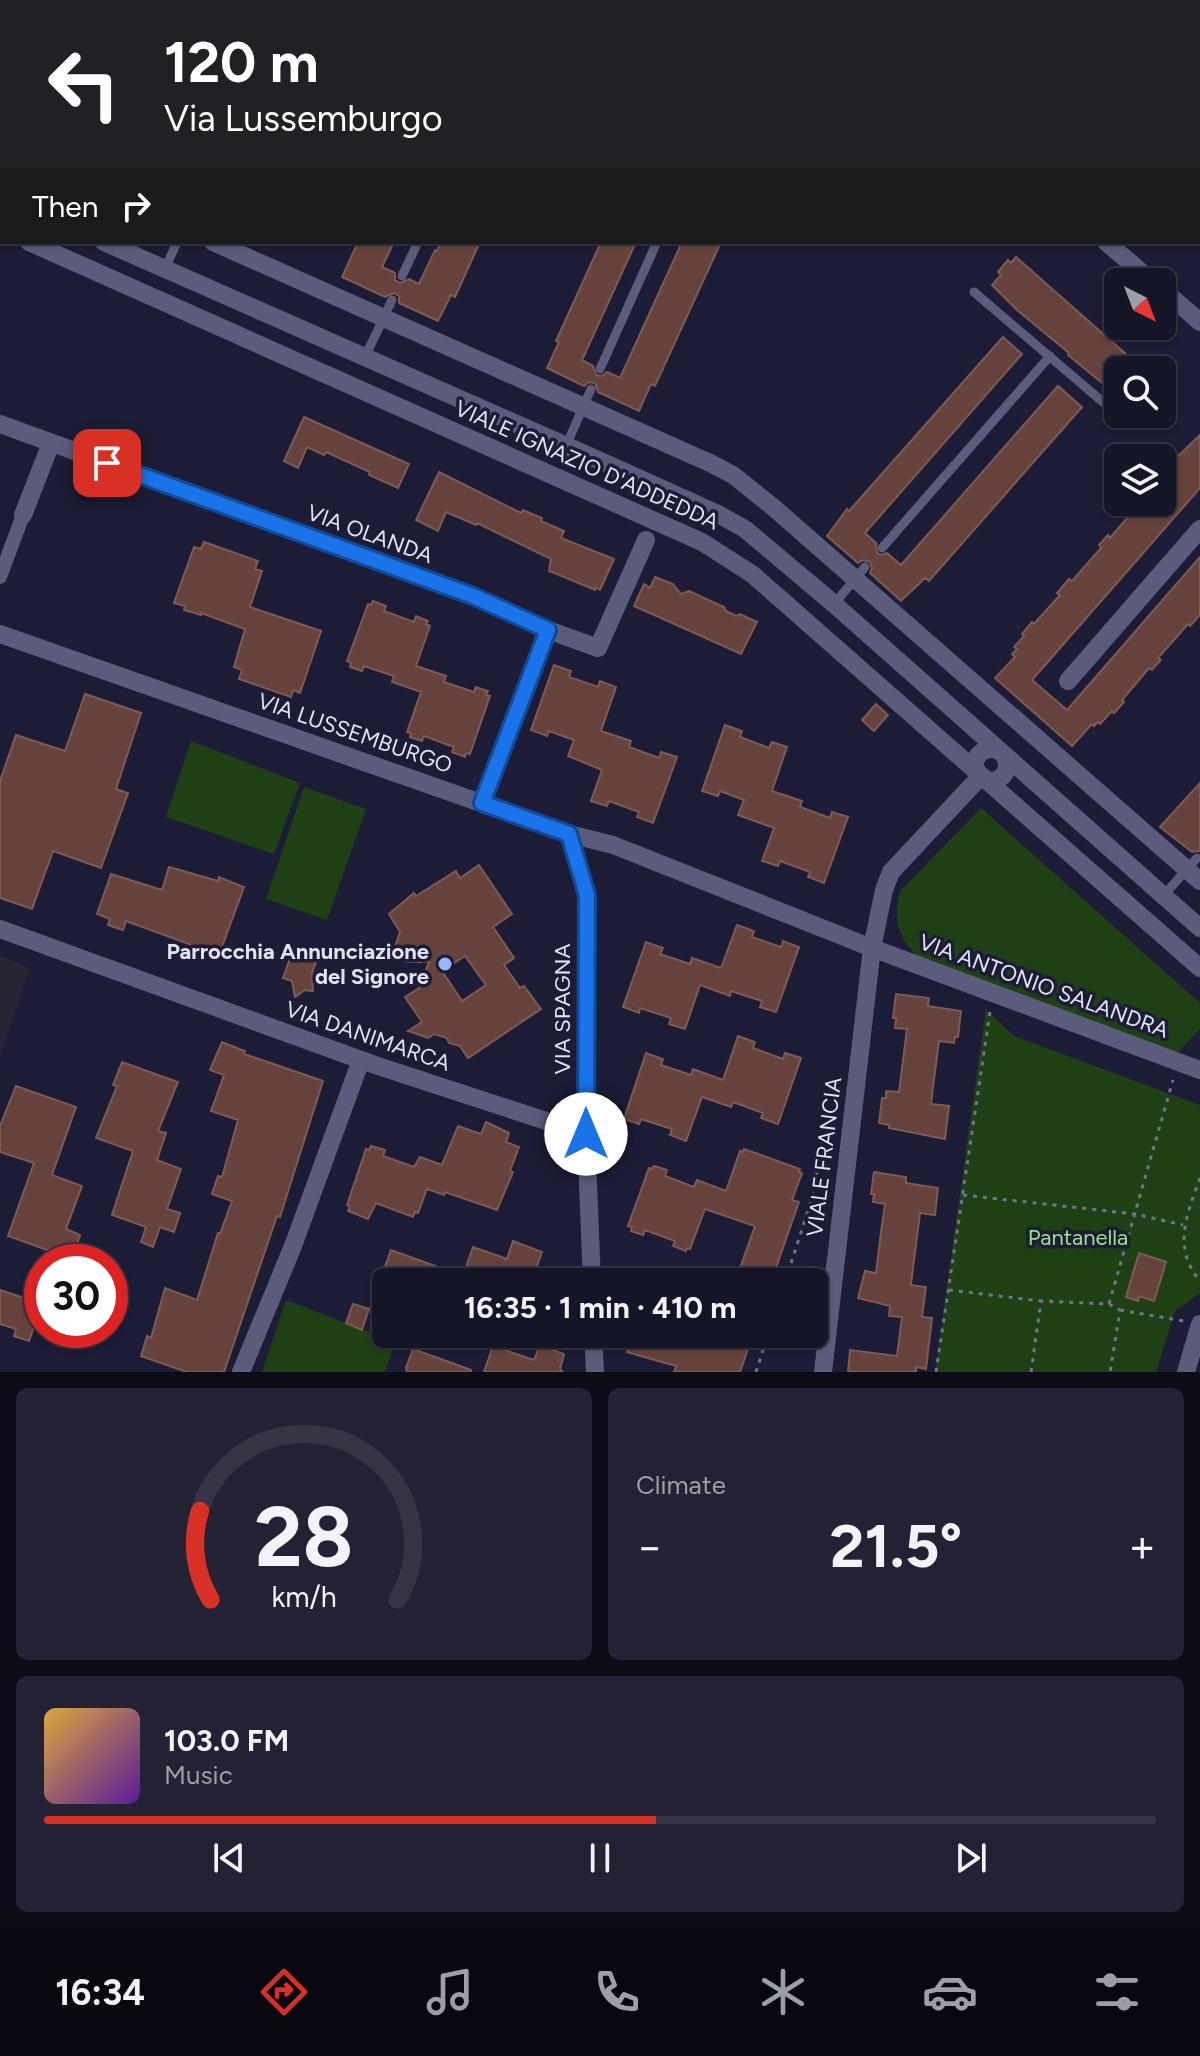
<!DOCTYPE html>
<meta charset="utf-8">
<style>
:root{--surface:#151528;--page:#222234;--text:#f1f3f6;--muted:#9d9fa8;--line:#343445;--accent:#d93025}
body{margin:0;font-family:Figtree,sans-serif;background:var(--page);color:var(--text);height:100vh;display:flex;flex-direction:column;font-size:30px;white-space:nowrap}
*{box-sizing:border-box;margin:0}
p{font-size:26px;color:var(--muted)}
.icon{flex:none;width:44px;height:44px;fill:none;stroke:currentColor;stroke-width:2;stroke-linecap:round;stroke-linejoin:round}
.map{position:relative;height:1372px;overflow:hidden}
.drawer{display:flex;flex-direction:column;gap:16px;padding:16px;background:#0c0c16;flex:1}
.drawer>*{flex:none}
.guide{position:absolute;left:0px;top:0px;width:1200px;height:244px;box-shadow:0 2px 6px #0004,0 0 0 2px var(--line);background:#202124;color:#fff;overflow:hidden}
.needle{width:52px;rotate:138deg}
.tools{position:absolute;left:1104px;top:268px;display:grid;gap:16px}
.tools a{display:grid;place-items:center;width:72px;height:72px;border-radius:12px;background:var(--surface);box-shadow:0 2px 6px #0004,0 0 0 2px var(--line);font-size:40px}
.speed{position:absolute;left:24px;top:1244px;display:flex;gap:16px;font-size:40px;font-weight:700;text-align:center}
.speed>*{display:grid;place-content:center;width:104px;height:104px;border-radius:50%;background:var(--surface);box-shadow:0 2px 6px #0004,0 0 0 2px var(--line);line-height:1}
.speed .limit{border:12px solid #d22;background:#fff;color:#111}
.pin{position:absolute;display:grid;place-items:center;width:68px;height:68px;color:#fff;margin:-34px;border-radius:16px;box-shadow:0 4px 12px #0006}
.me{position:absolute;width:88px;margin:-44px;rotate:0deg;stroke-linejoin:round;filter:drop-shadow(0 0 6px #0008)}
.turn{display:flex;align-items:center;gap:28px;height:168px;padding:0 32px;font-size:36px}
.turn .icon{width:104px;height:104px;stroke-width:2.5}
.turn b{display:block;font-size:56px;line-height:68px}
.then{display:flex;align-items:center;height:76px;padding:0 32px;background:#0003;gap:16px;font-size:30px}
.big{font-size:60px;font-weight:700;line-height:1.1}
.drawer .card{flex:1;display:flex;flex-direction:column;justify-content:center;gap:12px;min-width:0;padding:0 28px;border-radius:12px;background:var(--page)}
.drawer .dial{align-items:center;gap:0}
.dial svg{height:208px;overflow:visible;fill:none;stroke:var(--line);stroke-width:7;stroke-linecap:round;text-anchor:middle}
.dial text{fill:var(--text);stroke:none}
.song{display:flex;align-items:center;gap:24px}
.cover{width:96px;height:96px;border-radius:12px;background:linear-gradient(135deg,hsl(40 70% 55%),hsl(270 70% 35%))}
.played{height:8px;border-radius:4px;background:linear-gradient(90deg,var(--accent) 55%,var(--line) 55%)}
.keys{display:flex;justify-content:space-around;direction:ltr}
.heat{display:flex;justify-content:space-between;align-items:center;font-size:44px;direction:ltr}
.drawer .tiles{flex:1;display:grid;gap:16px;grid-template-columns:1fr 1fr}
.card:last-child{grid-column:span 2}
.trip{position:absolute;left:372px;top:1268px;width:456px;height:80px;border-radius:12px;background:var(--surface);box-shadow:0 2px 6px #0004,0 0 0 2px var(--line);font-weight:700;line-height:80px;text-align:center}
.tab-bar{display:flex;height:128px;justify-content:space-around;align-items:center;background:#080810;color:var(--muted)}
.tab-bar .icon{width:56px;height:56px}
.tab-bar .current{color:var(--accent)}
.tab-bar b{font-size:36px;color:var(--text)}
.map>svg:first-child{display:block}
</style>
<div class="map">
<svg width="1200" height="1372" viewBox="0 0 1200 1372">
<rect width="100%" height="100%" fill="#1c1c36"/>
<path fill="#282434" d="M0,956L30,968L0,1056Z"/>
<path fill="#1e4015" d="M191,741L300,783L274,854L166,817Z
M304,787L366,809L327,920L266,899Z
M981,808L1200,1003V1029L1175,1055L921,960C898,937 892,923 900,891Z
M986,1009L1014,1036L1200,1105V1293L1175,1311L1156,1372H935Z
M286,1300L395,1342L385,1372H262Z"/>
<path fill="#65433c" stroke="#7d5a53" stroke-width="2" fill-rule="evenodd" d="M358,242H394L382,267L395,273V280L400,283L409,279L419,284L435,250L437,251L441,242H480L455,297L451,295L438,321L399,303V296L394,293L385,297L342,277Z
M601,242H636L582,360L593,366L596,375L602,376L607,372L620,378L682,242H721L655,386L651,384L639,411L598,392L595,383L589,382L584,386L547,368L559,342L556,341Z
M1016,257L1144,370H1118V396L1068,355L1069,353L1017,310L992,285L1001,275L998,272L1008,260L1011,263Z
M1003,337L1022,354L865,533L876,543L877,553L881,555L887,553L901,565L1058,386L1082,407L929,581L925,578L901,601L870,573L872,568L870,562L863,560L858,563L827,536L847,509L849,511Z
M304,417L409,464L398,488L369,475L370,472L326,452L324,455L307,447L298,468L284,461Z
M1200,435V488L1032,680L1067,710L1200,557V615L1190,626L1188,624L1158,658L1161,660L1156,665L1152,670L1149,668L1122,700L1124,702L1114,713L1112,711L1100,724L1098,722L1094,726L1092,724L1072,746L995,678L1015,657L1012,654L1017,649L1014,647L1024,636L1022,634L1032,622L1034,624L1060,595L1057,593L1069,579L1072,581L1101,548L1099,545L1108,535L1110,538L1141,502H1162V484L1177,462L1174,460Z
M439,472L521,513L523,510L542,518L541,521L564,531L561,538L614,559L600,590L596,587L595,590L549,571L551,559L477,523L476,525L446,512L438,531L416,520Z
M204,542L258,561L255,569L262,571L250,607L321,631L300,693L293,690L291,697L239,679L242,670L234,667L245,629L201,613V615L184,610L185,606L174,603L194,547L201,549Z
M655,577L673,584L681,594L689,591L724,607L726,611L736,616L740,614L757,622L741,654L634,606L644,584L650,588Z
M373,601L386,606L384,611L414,622L416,616L428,621L426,624L430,626L416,666L446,676L444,682L474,692L476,687L488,691L486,695L490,696L470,754L466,753L465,757L452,752L454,747L424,736L422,741L410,737L411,733L407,732L421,692L392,682L394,676L364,666L362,671L350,667L351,663L347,661L360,626L368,604L371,605Z
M554,665L571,671L569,677L598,687L600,681L616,687L601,731L631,741L629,747L659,758L661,752L677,757L653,823L637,817L639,812L609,801L607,806L591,801L602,770L568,756L574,740L549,731L547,736L531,730Z
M85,694L141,713L116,789L128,793L101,868L53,851L32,909L0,898V781L16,735L65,751Z
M876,704L888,715L874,731L862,720Z
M725,725L742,731L740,737L769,748L772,742L787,747L772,791L802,801L800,807L830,818L832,812L848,817L824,883L808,877L810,872L780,861L778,866L762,861L774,828L738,815L744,800L720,791L718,796L702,791Z
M1200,783V851L1192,852L1160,827Z
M479,865L512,914L493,927L514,958L504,965L520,988L524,986L541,1009L468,1058L460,1046L449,1043L447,1038L434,1034L428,1038L408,1031L422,1022L405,997L419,988L429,962H405L395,947L400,932L389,914L414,893L416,896L456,871L460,878ZM465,956L486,985L462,1001L442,971Z
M169,867L218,881L219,877L244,887L219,955L126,921L123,930L108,925L110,919L97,914L111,874L162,890Z
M737,925L754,931L752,937L781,947L783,941L799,947L776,1012L760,1007L762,1001L731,991L730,996L700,985L685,1029L669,1024L671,1018L640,1008L639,1013L623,1007L646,942L663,948L660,954L690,964L692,958L721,968Z
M293,950L317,959L312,973L313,991L305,990L295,997L292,981L283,978Z
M896,994L929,998L928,1006L961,1011L958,1037H955L954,1043L939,1041L933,1087L931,1104L949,1106L945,1139L889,1128V1125L879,1123L882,1098H886V1091L899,1092L907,1029L895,1028L896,1018H893Z
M738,1036L755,1042L753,1048L783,1059L785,1053L801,1058L778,1124L761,1118L763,1113L733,1102L731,1107L702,1097L686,1141L670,1135L672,1129L641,1119L639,1124L624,1119L646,1053L663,1059L661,1065L691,1075L693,1069L723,1080Z
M222,1042L245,1051L244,1054L323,1081L280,1217L277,1216L224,1372H187L141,1356L147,1336L151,1338L165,1288L197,1300L218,1233L220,1234L232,1201L212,1194L218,1176L222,1177L238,1120L211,1111L224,1075L210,1070Z
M122,1062L178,1082L158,1131L166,1133L157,1160L181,1169L167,1209L180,1213L174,1232L160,1227L153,1247L141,1242L146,1227L112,1215L133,1151L96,1138L117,1086L113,1085Z
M16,1086L76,1107L52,1175L82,1186L66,1229L80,1235L72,1259L8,1236L34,1163L0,1152V1126Z
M486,1122L509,1133L506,1142L519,1147L510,1171L513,1172L497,1210L445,1192L444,1195L427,1189L418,1213L415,1212L413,1217L376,1203L368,1219L348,1211L350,1206L347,1205L366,1149L369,1150L371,1146L385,1150L383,1156L414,1167L420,1157L442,1165L458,1126L481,1134Z
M744,1149L800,1169L799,1172L802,1173L792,1200L799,1202L771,1282H735L755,1226L705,1209L690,1249L687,1248L686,1251L673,1246L675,1241L645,1230L643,1235L631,1231L632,1227L628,1226L649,1168L652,1169L654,1166L667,1170L665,1176L694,1187L697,1180L726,1191L740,1151L743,1152Z
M874,1172L906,1177V1183L938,1188L935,1215L920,1213L913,1268L911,1285L926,1287L922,1317L932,1318L926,1369L916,1367V1372H848L850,1350L897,1356L902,1317L889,1316L890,1306L858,1298L865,1271L876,1273L881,1232L885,1204L873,1202L874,1194H871Z
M513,1241L542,1252L531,1282H386V1315L370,1309L391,1250L463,1276L473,1247L507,1259Z
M1139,1253L1166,1262L1154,1301L1139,1296L1138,1301L1126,1297Z
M0,1290L42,1304L29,1341L14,1336L16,1329L0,1324Z
M353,1304L369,1309L362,1330L346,1323Z
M633,1334H753L740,1372H674L676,1366L627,1352Z
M540,1345L564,1354L560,1369L563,1372H484L493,1346L534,1360Z
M413,1349L471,1370V1372H407L406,1368Z"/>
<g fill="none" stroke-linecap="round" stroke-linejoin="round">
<path stroke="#72738a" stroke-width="3" stroke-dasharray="4 6" stroke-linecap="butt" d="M1200,1178C1187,1214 1172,1248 1200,1281
M963,1195L1135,1214L1183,1225
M785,1282L813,1195L827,1113L837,1112
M949,1290L1041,1301
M1109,1304L1120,1310L1110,1372
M1120,1310L1183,1321
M756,1372L768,1334
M936,1372L990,1012
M1031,1372L1041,1301L1109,1304L1173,1080"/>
<path stroke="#5b5c7b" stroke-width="9" d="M519,0L524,2
M38,2L39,0
M284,2L285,0
M0,86L2,82
M165,269L177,242
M402,276L418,242
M974,292L1124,420
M365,357L392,300
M600,369L657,242
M566,446L591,389
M882,548L1050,356
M834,604L865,567
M1163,896L1197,858"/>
<path stroke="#5b5c7b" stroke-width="14" d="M0,577L23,515"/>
<path stroke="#5b5c7b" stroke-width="18" d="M758,0L761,2
M0,148L2,149
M1198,159L1200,156
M0,193L2,194
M0,228L2,229
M29,242L702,542L752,574L1200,968
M104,242L587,455L718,514L745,529L834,604L1200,928
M213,242L710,463L733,475L773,507L1200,881
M1106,242L1153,282
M1162,289L1200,322
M0,424L473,596L548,630L482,803
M23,515L51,443
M548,630L598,648L646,540
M0,634L569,834L613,845L872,948L1200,1070
M1068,681L1200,529
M975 765a16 16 0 1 1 32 0a16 16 0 1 1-32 0Z
M569,834L587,895L586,1134L592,1282
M0,929L375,1065L586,1134
M593,1334L595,1372
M241,1372L293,1246L361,1060
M823,1372L872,948L884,890L891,872L980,777
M1186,1372L1200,1324"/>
</g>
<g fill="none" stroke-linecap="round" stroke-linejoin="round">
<defs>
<path id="route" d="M107,463L473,596L548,630L482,803L569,834L587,895L586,1134"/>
</defs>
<use href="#route" stroke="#114b97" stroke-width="20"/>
<use href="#route" stroke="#1a73e8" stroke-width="14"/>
</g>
<circle fill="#98b5fd" stroke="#1c1c36" stroke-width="3" cx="445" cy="964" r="8"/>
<g text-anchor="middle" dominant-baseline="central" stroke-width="7" stroke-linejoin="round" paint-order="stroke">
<g font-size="22" fill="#e1e3f5" stroke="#1c1c36">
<text transform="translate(587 465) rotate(24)">VIALE IGNAZIO D'ADDEDDA</text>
<text transform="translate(370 534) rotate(20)">VIA OLANDA</text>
<text transform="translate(355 733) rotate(19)">VIA LUSSEMBURGO</text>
<text transform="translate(1044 986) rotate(20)">VIA ANTONIO SALANDRA</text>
<text transform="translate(562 1009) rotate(-90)">VIA SPAGNA</text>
<text transform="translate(368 1036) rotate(19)">VIA DANIMARCA</text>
<text transform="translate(824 1157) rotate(-83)">VIALE FRANCIA</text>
</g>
<g font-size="22" font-weight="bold" fill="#e1e3f5" stroke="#1c1c36" text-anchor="end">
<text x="429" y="951">Parrocchia Annunciazione<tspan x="429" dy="25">del Signore</tspan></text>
</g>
<g font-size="22" fill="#99e286" stroke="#1c1c36">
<text x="1078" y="1237">Pantanella</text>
</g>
</g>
</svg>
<div class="tools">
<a><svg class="needle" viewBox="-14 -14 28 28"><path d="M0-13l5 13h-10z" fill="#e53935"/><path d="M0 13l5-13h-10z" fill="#9d9fa8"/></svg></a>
<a><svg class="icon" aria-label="search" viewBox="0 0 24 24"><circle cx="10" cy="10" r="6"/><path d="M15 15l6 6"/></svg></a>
<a><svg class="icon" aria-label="layers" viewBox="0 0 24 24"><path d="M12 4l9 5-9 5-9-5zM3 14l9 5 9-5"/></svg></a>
</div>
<div class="speed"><div class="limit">30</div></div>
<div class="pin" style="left:107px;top:463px;background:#d93025"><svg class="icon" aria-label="arrive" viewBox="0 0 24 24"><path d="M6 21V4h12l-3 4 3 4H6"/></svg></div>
<svg class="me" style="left:586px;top:1134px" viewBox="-20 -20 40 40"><circle r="19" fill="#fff"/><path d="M0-13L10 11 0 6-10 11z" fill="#1a73e8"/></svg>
<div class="trip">16:35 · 1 min · 410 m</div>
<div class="guide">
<div class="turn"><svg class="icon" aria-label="left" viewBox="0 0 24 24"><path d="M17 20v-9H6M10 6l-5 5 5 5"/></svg><div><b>120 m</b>Via Lussemburgo</div></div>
<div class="then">Then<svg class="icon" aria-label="right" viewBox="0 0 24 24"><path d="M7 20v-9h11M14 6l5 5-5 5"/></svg></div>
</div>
</div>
<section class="drawer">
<div class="tiles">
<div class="card dial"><svg viewBox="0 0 100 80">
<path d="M14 69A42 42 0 1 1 86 69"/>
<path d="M14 69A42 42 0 0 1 10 35" stroke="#d93025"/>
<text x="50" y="56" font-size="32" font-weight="700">28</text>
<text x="50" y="72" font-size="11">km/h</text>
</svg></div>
<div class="card"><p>Climate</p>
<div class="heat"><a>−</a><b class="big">21.5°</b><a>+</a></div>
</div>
<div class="card">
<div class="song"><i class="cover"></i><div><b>103.0 FM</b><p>Music</p></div></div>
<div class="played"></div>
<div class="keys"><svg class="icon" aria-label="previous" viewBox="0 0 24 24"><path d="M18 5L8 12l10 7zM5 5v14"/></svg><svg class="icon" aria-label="pause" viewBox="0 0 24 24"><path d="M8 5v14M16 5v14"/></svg><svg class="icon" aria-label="next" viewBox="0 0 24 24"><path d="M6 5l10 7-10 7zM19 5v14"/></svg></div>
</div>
</div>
</section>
<nav class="tab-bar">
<b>16:34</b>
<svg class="icon current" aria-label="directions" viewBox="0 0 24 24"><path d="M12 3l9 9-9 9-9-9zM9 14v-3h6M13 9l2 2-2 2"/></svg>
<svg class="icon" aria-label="music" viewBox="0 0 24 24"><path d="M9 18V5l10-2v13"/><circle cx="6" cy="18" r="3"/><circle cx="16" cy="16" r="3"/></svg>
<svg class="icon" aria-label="phone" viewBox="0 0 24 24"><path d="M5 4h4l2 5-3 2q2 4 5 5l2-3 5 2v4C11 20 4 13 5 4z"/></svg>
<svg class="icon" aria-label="climate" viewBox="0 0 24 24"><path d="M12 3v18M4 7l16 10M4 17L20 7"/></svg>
<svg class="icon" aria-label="car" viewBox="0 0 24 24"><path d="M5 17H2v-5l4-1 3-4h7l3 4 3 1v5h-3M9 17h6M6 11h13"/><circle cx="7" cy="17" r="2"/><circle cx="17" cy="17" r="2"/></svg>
<svg class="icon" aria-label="filters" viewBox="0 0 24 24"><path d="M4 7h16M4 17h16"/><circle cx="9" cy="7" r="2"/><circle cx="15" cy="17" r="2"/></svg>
</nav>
